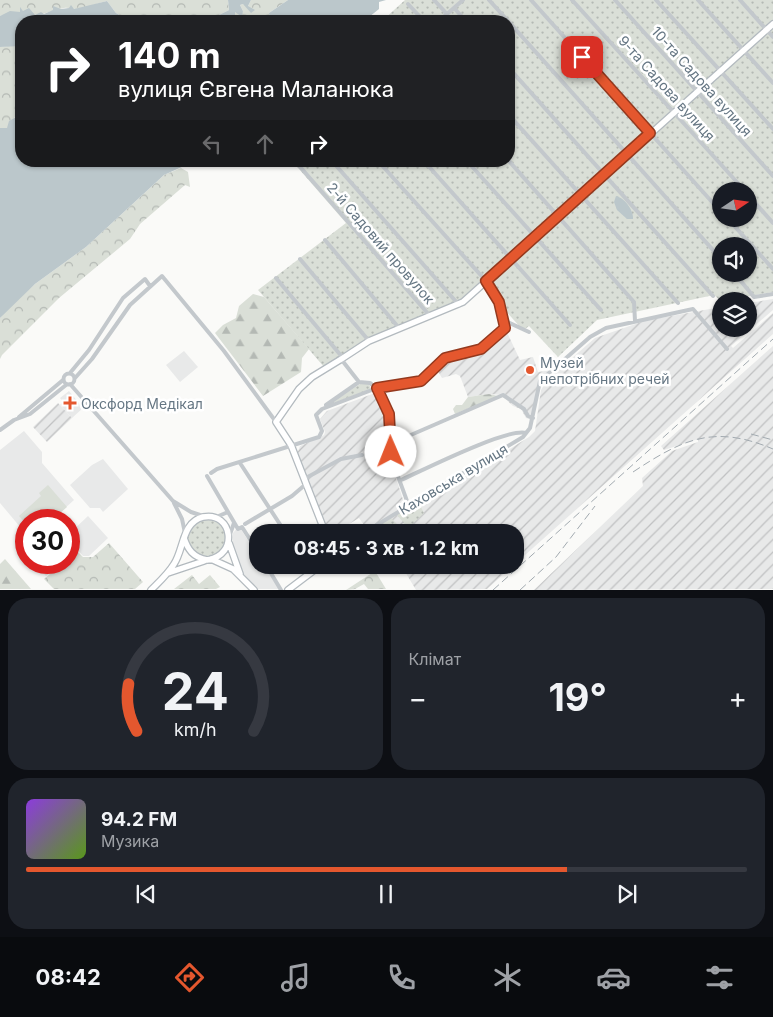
<!DOCTYPE html>
<html lang="uk">
<meta charset="utf-8">
<style>
:root{--surface:#171b24;--page:#20242c;--text:#f1f3f6;--muted:#9ea1a6;--line:#363941;--accent:#e4572e}
body{margin:0;font-family:Inter,sans-serif;background:var(--page);color:var(--text);height:100vh;display:flex;flex-direction:column;font-size:19px;white-space:nowrap}
*{box-sizing:border-box;margin:0}
p{font-size:16px;color:var(--muted)}
.icon{flex:none;width:28px;height:28px;fill:none;stroke:currentColor;stroke-width:2;stroke-linecap:round;stroke-linejoin:round}
.map{position:relative;height:590px;overflow:hidden}
.panel{display:flex;flex-direction:column;gap:8px;padding:8px;background:#0d0f14;flex:1}
.panel>*{flex:none}
.banner{position:absolute;left:15px;top:15px;width:500px;height:152px;border-radius:20px;box-shadow:0 1px 4px #0004;background:#202124;color:#fff;overflow:hidden}
.needle{width:32px;rotate:77deg}
.controls{position:absolute;left:712px;top:182px;display:grid;gap:10px}
.controls a{display:grid;place-items:center;width:45px;height:45px;border-radius:50%;background:var(--surface);box-shadow:0 1px 4px #0004;font-size:25px}
.speed{position:absolute;left:15px;top:509px;display:flex;gap:10px;font-size:25px;font-weight:700;text-align:center}
.speed>*{display:grid;place-content:center;width:65px;height:65px;border-radius:50%;background:var(--surface);box-shadow:0 1px 4px #0004;line-height:1}
.speed .limit{border:8px solid #d22;background:#fff;color:#111}
.pin{position:absolute;display:grid;place-items:center;width:42px;height:42px;color:#fff;margin:-21px;border-radius:10px;box-shadow:0 2px 8px #0006}
.me{position:absolute;width:55px;margin:-28px;rotate:359deg;stroke-linejoin:round;filter:drop-shadow(0 0 4px #0008)}
.turn{display:flex;align-items:center;gap:18px;height:105px;padding:0 20px;font-size:22px}
.turn .icon{width:65px;height:65px;stroke-width:2.5}
.turn b{display:block;font-size:35px;line-height:42px}
.lanes{display:flex;align-items:center;height:48px;padding:0 20px;background:#0003;justify-content:center;gap:25px;direction:ltr}
.lanes .off{opacity:.35}
.big{font-size:38px;font-weight:700;line-height:1.1}
.panel .widget{flex:1;display:flex;flex-direction:column;justify-content:center;gap:8px;min-width:0;padding:0 18px;border-radius:20px;background:var(--page)}
.panel .dial{align-items:center;gap:0}
.dial svg{height:130px;overflow:visible;fill:none;stroke:var(--line);stroke-width:7;stroke-linecap:round;text-anchor:middle}
.dial text{fill:var(--text);stroke:none}
.song{display:flex;align-items:center;gap:15px}
.cover{width:60px;height:60px;border-radius:8px;background:linear-gradient(135deg,hsl(270 70% 55%),hsl(90 70% 35%))}
.played{height:5px;border-radius:2px;background:linear-gradient(90deg,var(--accent) 75%,var(--line) 75%)}
.keys{display:flex;justify-content:space-around;direction:ltr}
.heat{display:flex;justify-content:space-between;align-items:center;font-size:28px;direction:ltr}
.panel .tiles{flex:1;display:grid;gap:8px;grid-template-columns:1fr 1fr}
.widget:last-child{grid-column:span 2}
.trip{position:absolute;left:249px;top:524px;width:275px;height:50px;border-radius:20px;background:var(--surface);box-shadow:0 1px 4px #0004;font-weight:700;line-height:50px;text-align:center}
.menu{display:flex;height:80px;justify-content:space-around;align-items:center;background:#090b0e;color:var(--muted)}
.menu .icon{width:35px;height:35px}
.menu .active{color:var(--accent)}
.menu b{font-size:22px;color:var(--text)}
.map>svg:first-child{display:block}
</style>
<div class="map">
<svg width="773" height="590" viewBox="0 0 773 590">
<defs>
<pattern id="industrial-furrows" width="10" height="10" patternUnits="userSpaceOnUse" patternTransform="scale(1.25)"><rect width="10" height="10" fill="#e8e9e9"/><path d="M-1 1l2-2M0 10L10 0M9 11l2-2" fill="none" stroke="#c0c1c2"/></pattern>
<pattern id="grass-dots" width="8" height="8" patternUnits="userSpaceOnUse" patternTransform="scale(1.25)"><rect width="8" height="8" fill="#dadfd7"/><path d="M2 2h.1M6 6h.1" fill="none" stroke="#b4b9b4" stroke-width="1.8" stroke-linecap="round"/></pattern>
<pattern id="forest-firs" width="22" height="20" patternUnits="userSpaceOnUse" patternTransform="scale(1.25)"><rect width="22" height="20" fill="#dadfd7"/><path d="M5 1l3.5 6h-7zM16 11l3.5 6h-7z" fill="#b4b9b4"/></pattern>
<pattern id="park-crowns" width="20" height="18" patternUnits="userSpaceOnUse" patternTransform="scale(1.25)"><rect width="20" height="18" fill="#dadfd7"/><path d="M2 6a3 3 0 1 1 6 0M12 15a3 3 0 1 1 6 0" fill="none" stroke="#b4b9b4"/></pattern>
</defs>
<rect width="100%" height="100%" fill="#fafaf8"/>
<path fill="#e8e9e9" d="M184,351L198,367L180,382L166,365Z
M69,391L83,408L72,418L60,405L63,402L60,398Z
M24,431L42,452V463L74,500L52,520H26V534L0,503V450Z
M103,459L128,489L103,512L100,508H90L70,485L92,465Z
M88,516L108,538L89,556H83L77,549L69,556V534Z
M239,526L257,555L258,565H264L279,589H256L246,578L238,564L233,547V533Z
M37,563V562L61,563L46,576L35,564Z"/>
<path fill="url(#industrial-furrows)" d="M773,299V310L731,346L733,348L773,313V334L515,564V532H379L377,530L369,532L359,518L336,532H329L297,454L300,446L324,435L325,432L320,419L327,411L375,393L388,424L387,450L407,512L529,437L535,431L541,390L548,379L595,338L644,321L721,307V329H749V303Z
M505,328L520,360L533,357L538,372L552,370L540,381L532,420L526,418L521,409L513,406L501,395L489,394L468,397L460,376L456,374L442,378L436,368L445,359L476,351Z
M773,346V589L534,590L643,486L642,478L672,451L698,442V439L664,450L661,446Z
M58,403L72,418L47,442L33,427Z
M401,565H514L487,589L416,590Z"/>
<path fill="url(#grass-dots)" fill-rule="evenodd" d="M405,0H773V292L721,301L714,295L597,320L558,357L529,326L525,329L521,328L503,308L497,294L485,279L460,303L397,327L324,367L258,290L346,223L292,161H509V21H382ZM721,191H749V219H721ZM721,246H749V274H721Z
M360,384H369L371,389L328,405Z
M419,503L424,513L408,528L397,515Z
M391,518L404,531L379,532L378,530L382,523Z
M188 538a19 19 0 1 1 38 0a19 19 0 1 1-38 0Z"/>
<path fill="url(#forest-firs)" d="M253,294L264,297L309,349L302,358L301,372L263,396L215,333L223,325L236,318L239,306Z
M489,394L498,396L455,414L453,409L456,405H462L468,397Z
M5,559L31,589H0V564Z"/>
<path fill="url(#park-crowns)" d="M0,0H228L229,10L207,21H130L116,13L107,1C97,3 86,8 76,9C72,9 68,7 64,8C51,10 30,22 20,8V12L0,16Z
M251,0H288L269,13L270,21H239L235,17V11L241,16L243,11L240,5L243,4L255,9L248,6Z
M16,45L21,46V110C16,116 11,121 7,129L0,128V47Z
M181,168L188,172L190,187L185,185L140,224L130,239L59,298L2,355L0,359V318L7,309L35,284L86,247L164,175Z
M109,543L143,582L135,589H54L44,579L63,563L69,562V557L76,550L83,557H93Z
M375,571L386,589H368L364,584L355,589L346,590Z
M192,575L199,584L210,575L220,587L216,589H174Z"/>
<path fill="#dadfd7" d="M48,485L67,507L52,520H26V524L19,516L41,496L39,493Z"/>
<path fill="#bbc7cb" d="M228,0H251L248,6L255,10L251,13L243,4L240,5L243,11L242,17L235,12V17L239,21H207L229,10Z
M288,0H386L379,2V9L364,21H264L270,20L269,13Z
M107,1L116,13L130,21H21V46L0,47V16L10,11L20,12V7L23,11L29,8L35,15L41,12L44,14L53,10V6L61,9L69,8L71,5L74,9Z
M21,110V161H195L164,175L86,247L35,284L0,318V128H7L9,121L18,116Z
M616,196C625,198 634,211 633,219H627L617,210L614,202Z"/>
<g fill="none" stroke-linecap="round" stroke-linejoin="round">
<defs>
<path id="secondary" d="M325,532L291,445L276,422L299,389L312,377L343,358L369,341L463,302L773,24
M229,543L240,574
M211,559L233,569L254,590
M168,573L204,561
M151,590C159,582 168,574 174,564C184,549 182,522 203,517C233,511 239,556 207,560C193,557 188,550 184,538
M288,590L321,565"/>
</defs>
<use href="#secondary" stroke="#b3babf" stroke-width="8"/>
<path stroke="#c3c8cc" stroke-width="4" d="M434,0L447,14
M489,0L508,21
M531,0L721,212
M572,0L745,191
M615,0L773,176
M656,0L773,129
M698,0L773,83
M740,0L773,37
M408,4L424,21
M454,8L466,21
M439,21L463,0
M509,22L721,259
M509,68L713,296
M509,115L678,303
M295,161L430,316
M332,161L459,305
M424,161L570,325
M467,161L601,310
M509,161L634,302L635,321
M749,196L773,223
M728,219L773,269
M325,240L399,328
M300,259L369,341
M735,274L754,297L773,294
M276,278L343,358
M503,320L529,332
M341,359L359,382L370,383C397,402 385,425 390,451C394,469 403,488 409,507
M70,373L89,350L123,298L145,279L150,286
M63.5 379a5.5 5.5 0 1 1 11 0a5.5 5.5 0 1 1-11 0Z
M75,378L92,359L130,305L162,276L224,351L276,422
M70,384L173,501L191,512L203,516
M326,405L359,382
M19,417L63,380
M0,430L14,420L30,414L66,385
M390,444L503,395L524,409L528,416L533,418
M240,463L285,532
M211,473L217,469L319,437L322,431L316,415L322,409L377,388L419,382L445,359L481,349L505,328L499,301L486,281L378,161
M207,476L238,529L242,527L258,552
M304,479L341,459L362,455
M401,480C423,470 509,427 526,433
M174,503L182,519L185,533
M214,518L228,512
M245,524L292,496L306,484
M365,532L523,437L530,428L540,381L590,337L606,328L693,309L727,349
M229,537L234,523
M266,565L281,590
M305,565L310,573"/>
<use href="#secondary" stroke="#fff" stroke-width="5.5"/>
<path stroke="#a2aab0" stroke-width="1" stroke-dasharray="8 4" stroke-linecap="butt" d="M751,434L773,440
M633,472C683,439 714,424 773,449
M493,590L773,339
M520,590L556,557L595,506"/>
</g>
<g fill="none" stroke-linecap="round" stroke-linejoin="round">
<defs>
<path id="route" d="M391,452L389,414L377,388L421,381L445,358L481,349L505,328L499,302L486,281L650,133L582,57"/>
</defs>
<use href="#route" stroke="#94391e" stroke-width="12"/>
<use href="#route" stroke="#e4572e" stroke-width="9"/>
</g>
<g fill="#e4572e" stroke="#fff" stroke-width="2">
<circle cx="530" cy="370" r="5"/>
<path d="M67.5 395.5h5v5h5v5h-5v5h-5v-5h-5v-5h5z"/>
</g>
<g text-anchor="middle" dominant-baseline="central" stroke-width="5" stroke-linejoin="round" paint-order="stroke">
<g font-size="14" fill="#657683" stroke="#fff">
<text transform="translate(702 81) rotate(48)">10-та Садова вулиця</text>
<text transform="translate(667 88) rotate(48)">9-та Садова вулиця</text>
<text transform="translate(381 243) rotate(49)">2-й Садовий провулок</text>
<text transform="translate(453 479) rotate(-31)">Каховська вулиця</text>
</g>
<g font-size="14" fill="#657683" stroke="#fff" text-anchor="start">
<text x="540" y="362">Музей<tspan x="540" dy="16">непотрібних речей</tspan></text>
<text x="81" y="403">Оксфорд Медікал</text>
</g>
</g>
</svg>
<div class="controls">
<a><svg class="needle" viewBox="-14 -14 28 28"><path d="M0-13l5 13h-10z" fill="#e53935"/><path d="M0 13l5-13h-10z" fill="#9ea1a6"/></svg></a>
<a><svg class="icon" aria-label="sound" viewBox="0 0 24 24"><path d="M4 9h4l5-4v14l-5-4H4zM17 9q2 3 0 6"/></svg></a>
<a><svg class="icon" aria-label="layers" viewBox="0 0 24 24"><path d="M12 4l9 5-9 5-9-5zM3 14l9 5 9-5"/></svg></a>
</div>
<div class="speed"><div class="limit">30</div></div>
<div class="pin" style="left:582px;top:57px;background:#d93025"><svg class="icon" aria-label="arrive" viewBox="0 0 24 24"><path d="M6 21V4h12l-3 4 3 4H6"/></svg></div>
<svg class="me" style="left:391px;top:452px" viewBox="-20 -20 40 40"><circle r="19" fill="#fff"/><path d="M0-13L10 11 0 6-10 11z" fill="#e4572e"/></svg>
<div class="trip">08:45 · 3 хв · 1.2 km</div>
<div class="banner">
<div class="turn"><svg class="icon" aria-label="right" viewBox="0 0 24 24"><path d="M7 20v-9h11M14 6l5 5-5 5"/></svg><div><b>140 m</b>вулиця Євгена Маланюка</div></div>
<div class="lanes"><svg class="icon off" aria-label="left" viewBox="0 0 24 24"><path d="M17 20v-9H6M10 6l-5 5 5 5"/></svg><svg class="icon off" aria-label="ahead" viewBox="0 0 24 24"><path d="M12 20V5M6 11l6-6 6 6"/></svg><svg class="icon" aria-label="right" viewBox="0 0 24 24"><path d="M7 20v-9h11M14 6l5 5-5 5"/></svg></div>
</div>
</div>
<section class="panel">
<div class="tiles">
<div class="widget dial"><svg viewBox="0 0 100 80">
<path d="M14 69A42 42 0 1 1 86 69"/>
<path d="M14 69A42 42 0 0 1 9 40" stroke="#e4572e"/>
<text x="50" y="56" font-size="32" font-weight="700">24</text>
<text x="50" y="72" font-size="11">km/h</text>
</svg></div>
<div class="widget"><p>Клімат</p>
<div class="heat"><a>−</a><b class="big">19°</b><a>+</a></div>
</div>
<div class="widget">
<div class="song"><i class="cover"></i><div><b>94.2 FM</b><p>Музика</p></div></div>
<div class="played"></div>
<div class="keys"><svg class="icon" aria-label="previous" viewBox="0 0 24 24"><path d="M18 5L8 12l10 7zM5 5v14"/></svg><svg class="icon" aria-label="pause" viewBox="0 0 24 24"><path d="M8 5v14M16 5v14"/></svg><svg class="icon" aria-label="next" viewBox="0 0 24 24"><path d="M6 5l10 7-10 7zM19 5v14"/></svg></div>
</div>
</div>
</section>
<nav class="menu">
<b>08:42</b>
<svg class="icon active" aria-label="directions" viewBox="0 0 24 24"><path d="M12 3l9 9-9 9-9-9zM9 14v-3h6M13 9l2 2-2 2"/></svg>
<svg class="icon" aria-label="music" viewBox="0 0 24 24"><path d="M9 18V5l10-2v13"/><circle cx="6" cy="18" r="3"/><circle cx="16" cy="16" r="3"/></svg>
<svg class="icon" aria-label="phone" viewBox="0 0 24 24"><path d="M5 4h4l2 5-3 2q2 4 5 5l2-3 5 2v4C11 20 4 13 5 4z"/></svg>
<svg class="icon" aria-label="climate" viewBox="0 0 24 24"><path d="M12 3v18M4 7l16 10M4 17L20 7"/></svg>
<svg class="icon" aria-label="car" viewBox="0 0 24 24"><path d="M5 17H2v-5l4-1 3-4h7l3 4 3 1v5h-3M9 17h6M6 11h13"/><circle cx="7" cy="17" r="2"/><circle cx="17" cy="17" r="2"/></svg>
<svg class="icon" aria-label="filters" viewBox="0 0 24 24"><path d="M4 7h16M4 17h16"/><circle cx="9" cy="7" r="2"/><circle cx="15" cy="17" r="2"/></svg>
</nav>
